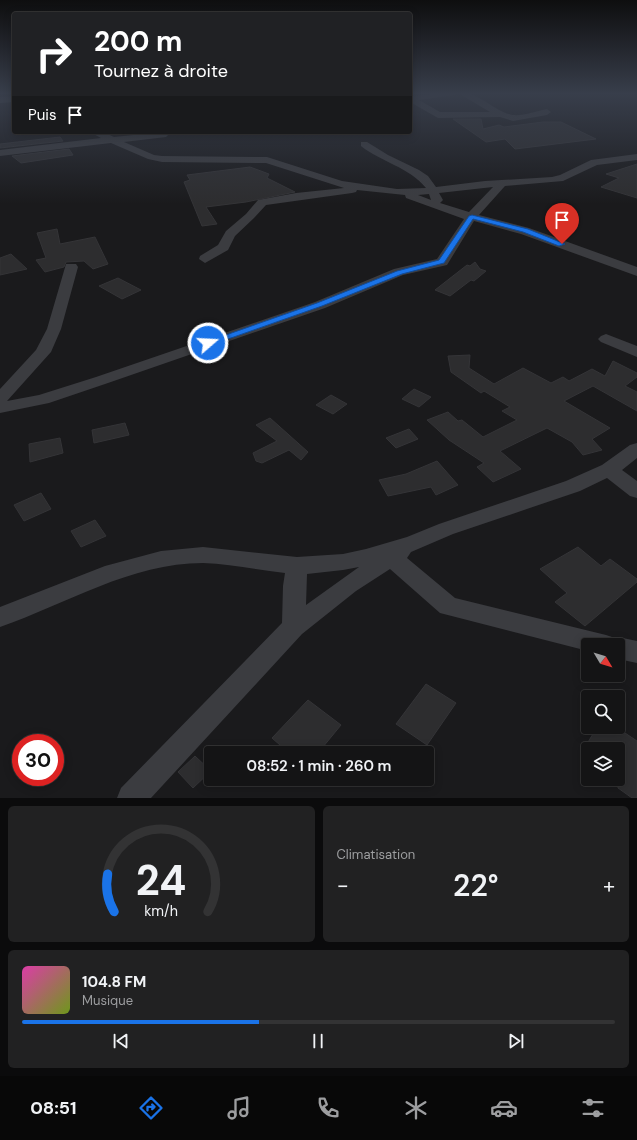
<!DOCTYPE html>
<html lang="fr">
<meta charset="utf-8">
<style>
:root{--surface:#141415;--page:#212122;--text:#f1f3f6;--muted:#9d9ea0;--line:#333334;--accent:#1a73e8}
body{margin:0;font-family:"DM Sans",sans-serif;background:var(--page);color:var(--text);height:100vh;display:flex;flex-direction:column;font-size:15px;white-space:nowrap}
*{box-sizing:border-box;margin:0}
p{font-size:13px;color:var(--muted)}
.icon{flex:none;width:22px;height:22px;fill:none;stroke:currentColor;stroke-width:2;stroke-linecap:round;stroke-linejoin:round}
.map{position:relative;height:798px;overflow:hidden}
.details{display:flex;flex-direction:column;gap:8px;padding:8px;background:#0b0b0c;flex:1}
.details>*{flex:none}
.banner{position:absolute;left:12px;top:12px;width:400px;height:122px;border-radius:4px;box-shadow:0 2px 10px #0003,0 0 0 1px var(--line);background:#202124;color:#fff;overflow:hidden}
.needle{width:26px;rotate:128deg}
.tools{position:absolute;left:581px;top:638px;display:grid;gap:8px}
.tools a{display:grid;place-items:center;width:44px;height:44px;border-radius:4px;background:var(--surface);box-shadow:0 2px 10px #0003,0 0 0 1px var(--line);font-size:20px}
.speed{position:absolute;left:12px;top:734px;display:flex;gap:8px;font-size:20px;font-weight:700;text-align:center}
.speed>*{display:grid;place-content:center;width:52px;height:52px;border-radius:50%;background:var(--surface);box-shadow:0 2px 10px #0003,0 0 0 1px var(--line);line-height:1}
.speed .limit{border:6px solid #d22;background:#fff;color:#111}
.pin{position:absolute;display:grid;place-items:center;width:34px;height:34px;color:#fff;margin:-41px -17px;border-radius:50% 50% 50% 0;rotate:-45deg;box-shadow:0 0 4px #0007}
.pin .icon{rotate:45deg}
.me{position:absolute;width:44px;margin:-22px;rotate:71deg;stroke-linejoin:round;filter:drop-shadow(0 0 3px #0008)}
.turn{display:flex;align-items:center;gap:14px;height:84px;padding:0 16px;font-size:18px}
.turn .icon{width:52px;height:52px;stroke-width:2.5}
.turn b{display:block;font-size:28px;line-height:34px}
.then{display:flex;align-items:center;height:38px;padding:0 16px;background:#0003;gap:8px;font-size:15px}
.big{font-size:30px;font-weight:600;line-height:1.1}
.details .card{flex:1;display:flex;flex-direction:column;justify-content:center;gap:6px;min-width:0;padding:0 14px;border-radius:6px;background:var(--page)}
.details .dial{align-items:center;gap:0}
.dial svg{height:104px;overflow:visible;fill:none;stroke:var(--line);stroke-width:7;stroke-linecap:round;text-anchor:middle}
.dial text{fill:var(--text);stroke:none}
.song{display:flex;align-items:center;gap:12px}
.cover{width:48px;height:48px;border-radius:6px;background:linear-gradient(135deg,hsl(320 70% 55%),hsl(80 70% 35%))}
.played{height:4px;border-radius:2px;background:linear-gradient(90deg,var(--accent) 40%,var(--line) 40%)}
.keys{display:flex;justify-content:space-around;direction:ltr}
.heat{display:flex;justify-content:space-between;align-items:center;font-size:22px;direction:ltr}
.details .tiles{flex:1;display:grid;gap:8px;grid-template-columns:1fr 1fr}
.card:last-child{grid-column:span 2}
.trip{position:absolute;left:204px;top:746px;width:230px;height:40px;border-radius:4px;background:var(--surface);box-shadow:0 2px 10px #0003,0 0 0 1px var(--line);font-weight:600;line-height:40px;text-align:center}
.tabs{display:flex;height:64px;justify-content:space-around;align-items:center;background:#080808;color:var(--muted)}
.tabs .icon{width:28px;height:28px}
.tabs .on{color:var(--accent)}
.tabs b{font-size:18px;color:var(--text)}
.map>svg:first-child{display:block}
</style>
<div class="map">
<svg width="637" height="798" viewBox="0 0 637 798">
<rect width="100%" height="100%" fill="#1a1a1c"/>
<path fill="#2d2d2f" stroke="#343437" d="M453,119H481L483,129L499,125L504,127L543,122H561L596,139L515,149L505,139L486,142Z
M60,137L63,141L0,148V144Z
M69,149L73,155L21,163L12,156Z
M637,164V198L601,187L619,178L606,174Z
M250,167L269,174L267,178L295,192L246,202L206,207L217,224L202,226L184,182L190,180L187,175Z
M57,229L60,244L95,237L108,264L93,269L84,261L66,262L64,267L45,272L36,260L46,258L37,233Z
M11,254L27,269L0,275V258Z
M475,262L480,269L486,271L474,281L471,280L450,296L435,290L467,265L470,266Z
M118,278L141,290L122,299L99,286Z
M470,355L469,368L494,384L523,368L551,383L563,377L569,381L592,369L605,376L613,361L637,373V377L625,386L637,392V411L593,386L564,401L610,428L592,439L602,450L583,455L572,442L547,428L500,451L521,469L493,482L477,467L484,463L449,440L427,420L448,412L458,421L462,420L483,437L517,420L502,411L510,407L484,391L481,393L451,372L448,356Z
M414,389L431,397L419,407L402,399Z
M331,395L347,404L333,414L316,405Z
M270,418L308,452L301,460L289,450L262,463L256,461L253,453L277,441L256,425Z
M125,423L129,435L94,443L92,430Z
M409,429L418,439L396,448L386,438Z
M60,438L63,453L30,462L29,444Z
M437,461L458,485L436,495L431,487L388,496L379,480L406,474Z
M41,493L51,509L24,521L14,505Z
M95,520L106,536L81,547L71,531Z
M578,547L601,566L610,559L637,579V582L585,626L555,602L567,593L540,569Z
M426,684L456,703L427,745L396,724Z
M308,700L341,725L318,753H289L272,738Z
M597,727H616L637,741V798H632L618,788V749H584Z
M195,756L211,771L193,788L178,772Z"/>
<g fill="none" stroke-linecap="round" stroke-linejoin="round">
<path fill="#3b3c40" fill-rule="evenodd" d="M440,93H458L454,95L419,100L440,112H490L458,93C478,90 494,112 513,115C523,116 537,111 547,109L551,112L547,115L513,121L500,117L438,118L410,102V97Z
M90,132H103L114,137L163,132L168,135L166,137L124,142L154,155L162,156L267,157L342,181L397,189L426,188C409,167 381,162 361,146V142H367L388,155L419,170L428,176L436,187L485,181L552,177L560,175L591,160L637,154V160L597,165L563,181L505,186L479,215L529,228L637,267V276L521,234L474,221L447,265L403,275L325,308L108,383L49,403L0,413V389L36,350L47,329L66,264H76L78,267L61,329L51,352L7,401L39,395L96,377L315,302L394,269L437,259L464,219L406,198L405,195L357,190L356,192L352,193L266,205L254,218L235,236L228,250L205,263L199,259L200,256L218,245L226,231L246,214L258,200L296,193L344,188L266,163L162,162L148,159L111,143L0,156V150L101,138ZM493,187L469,212L440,203L443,200L439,193ZM429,194L431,200L418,195Z
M606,334L637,346V357L601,342L598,339L601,336Z
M637,443V458L622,470L637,481V498L630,496L607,478L580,491L453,534L411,552L407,558L455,598L606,635L615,638L618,637L637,641V663L618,659V645H588V651L440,613L390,569L356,591L302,634L151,798H117L121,788L282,623L283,586L285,573C258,570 230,564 203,563C131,563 66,604 0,627V607L105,566L161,551L203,547L297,557L343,554L366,549L407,537L439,524L566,481L602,465L630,445ZM359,567L306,605L307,574L343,570Z"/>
<path fill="#494c50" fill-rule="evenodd" d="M14,96V102L0,103V97Z"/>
</g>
<linearGradient id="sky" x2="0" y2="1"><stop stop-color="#0e0e0f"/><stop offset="0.46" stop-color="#383e4b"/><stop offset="1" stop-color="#383e4b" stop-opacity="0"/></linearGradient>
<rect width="637" height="204" fill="url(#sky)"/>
<path fill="#1a73e8" stroke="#114b97" d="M472,215L528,229L565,244L559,246L523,232L473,219L444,263L402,274L322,306L211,345L203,343L317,303L397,271L439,260L469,216Z"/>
</svg>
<div class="tools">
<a><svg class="needle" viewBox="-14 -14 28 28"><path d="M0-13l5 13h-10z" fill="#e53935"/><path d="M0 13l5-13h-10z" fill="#9d9ea0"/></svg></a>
<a><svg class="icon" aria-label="search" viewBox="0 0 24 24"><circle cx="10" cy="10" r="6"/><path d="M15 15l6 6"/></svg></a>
<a><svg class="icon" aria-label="layers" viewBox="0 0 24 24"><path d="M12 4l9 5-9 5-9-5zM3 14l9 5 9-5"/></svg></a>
</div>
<div class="speed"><div class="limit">30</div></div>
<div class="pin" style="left:562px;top:244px;background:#d93025"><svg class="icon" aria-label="arrive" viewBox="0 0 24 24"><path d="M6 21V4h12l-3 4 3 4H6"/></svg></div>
<svg class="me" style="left:208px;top:343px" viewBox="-20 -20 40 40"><circle r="17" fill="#1a73e8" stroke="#fff" stroke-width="3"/><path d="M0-11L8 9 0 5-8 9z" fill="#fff"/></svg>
<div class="trip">08:52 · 1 min · 260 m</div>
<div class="banner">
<div class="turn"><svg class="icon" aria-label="right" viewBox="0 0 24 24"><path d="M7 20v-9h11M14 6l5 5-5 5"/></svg><div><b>200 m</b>Tournez à droite</div></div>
<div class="then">Puis<svg class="icon" aria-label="arrive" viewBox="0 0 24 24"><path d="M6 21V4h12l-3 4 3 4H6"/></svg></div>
</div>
</div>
<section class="details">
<div class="tiles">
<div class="card dial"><svg viewBox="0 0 100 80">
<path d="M14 69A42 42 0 1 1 86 69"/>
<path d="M14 69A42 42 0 0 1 9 40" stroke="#1a73e8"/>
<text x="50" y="56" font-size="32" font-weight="700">24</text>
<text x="50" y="72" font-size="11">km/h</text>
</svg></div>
<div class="card"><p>Climatisation</p>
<div class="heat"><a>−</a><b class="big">22°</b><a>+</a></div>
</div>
<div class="card">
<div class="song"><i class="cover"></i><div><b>104.8 FM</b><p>Musique</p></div></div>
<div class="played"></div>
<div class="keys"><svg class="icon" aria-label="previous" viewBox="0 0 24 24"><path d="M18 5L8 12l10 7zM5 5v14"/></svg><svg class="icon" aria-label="pause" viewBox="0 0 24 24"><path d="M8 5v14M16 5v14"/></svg><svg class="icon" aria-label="next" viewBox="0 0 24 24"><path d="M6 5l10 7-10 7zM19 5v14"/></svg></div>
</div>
</div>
</section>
<nav class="tabs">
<b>08:51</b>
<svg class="icon on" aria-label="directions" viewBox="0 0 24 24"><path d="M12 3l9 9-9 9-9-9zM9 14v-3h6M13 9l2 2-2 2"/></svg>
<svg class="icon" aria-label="music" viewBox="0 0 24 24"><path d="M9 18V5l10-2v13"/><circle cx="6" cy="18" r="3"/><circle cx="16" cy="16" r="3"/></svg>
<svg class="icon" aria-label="phone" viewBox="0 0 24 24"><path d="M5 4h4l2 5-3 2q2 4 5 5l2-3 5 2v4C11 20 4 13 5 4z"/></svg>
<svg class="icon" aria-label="climate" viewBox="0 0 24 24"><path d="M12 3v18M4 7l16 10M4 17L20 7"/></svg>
<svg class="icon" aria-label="car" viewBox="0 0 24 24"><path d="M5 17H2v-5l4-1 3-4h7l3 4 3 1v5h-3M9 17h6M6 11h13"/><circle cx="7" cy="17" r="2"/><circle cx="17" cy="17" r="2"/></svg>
<svg class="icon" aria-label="filters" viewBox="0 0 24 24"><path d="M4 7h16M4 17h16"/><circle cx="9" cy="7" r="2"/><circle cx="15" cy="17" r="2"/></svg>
</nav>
